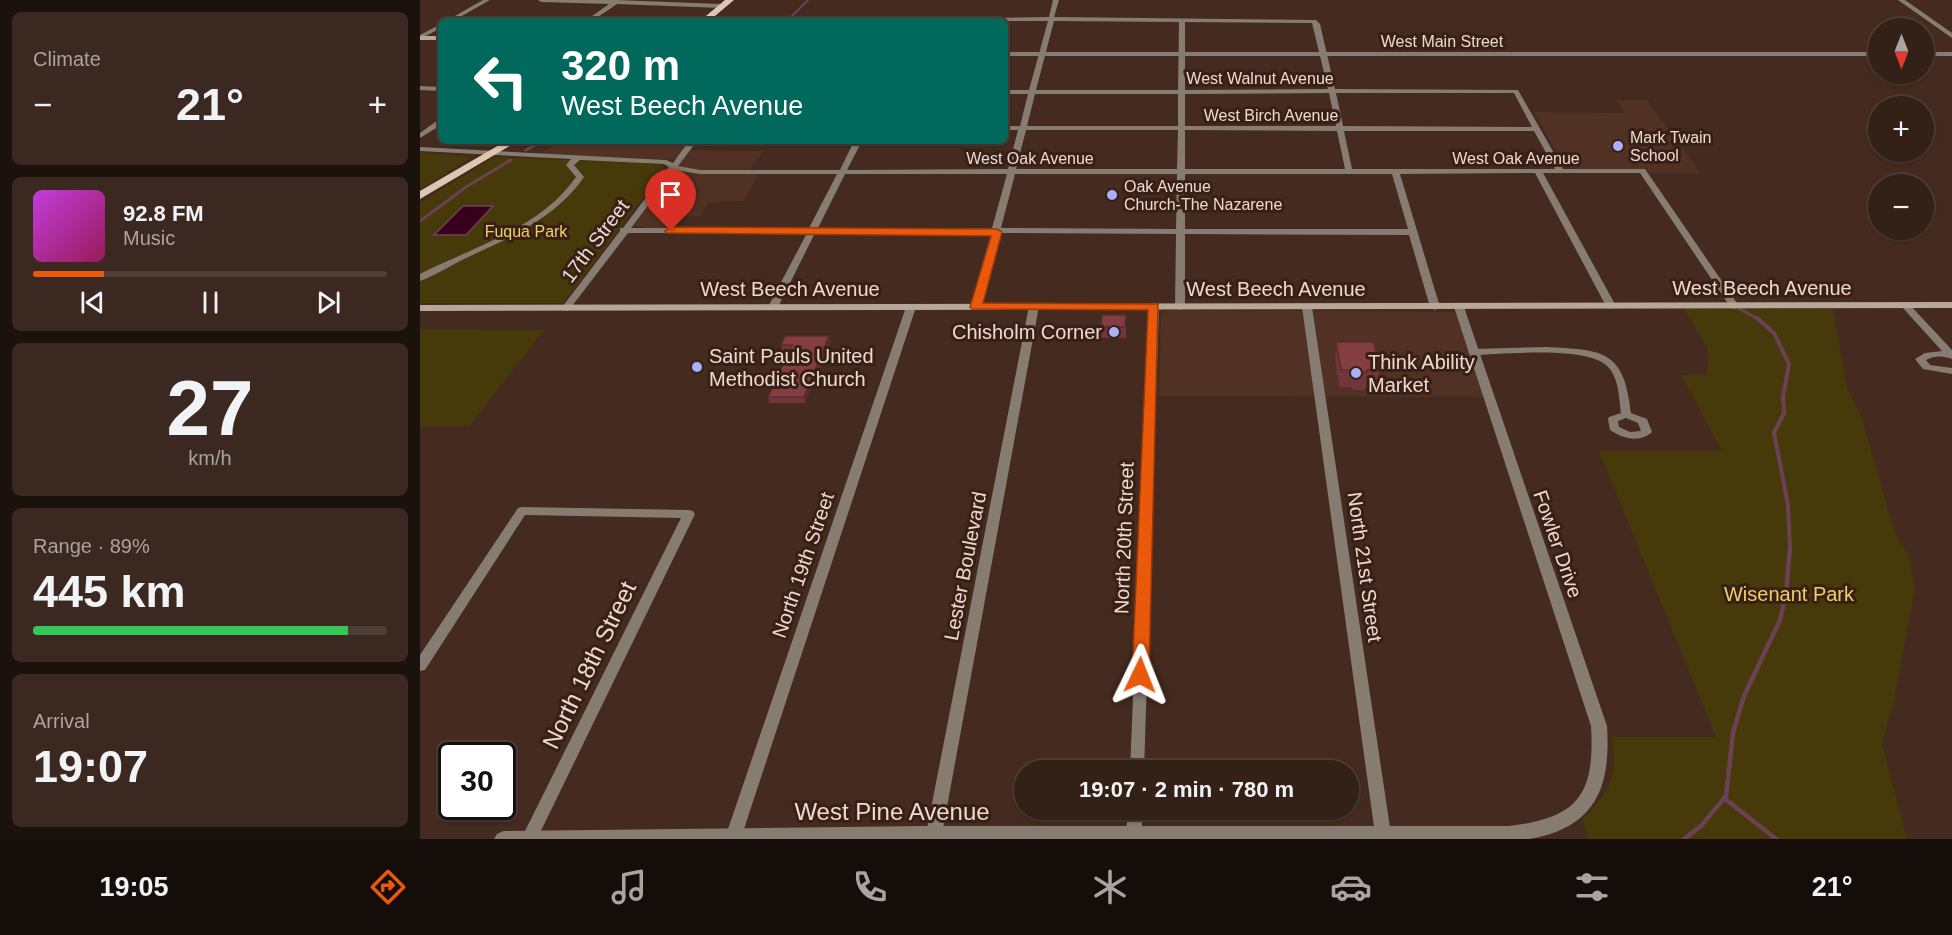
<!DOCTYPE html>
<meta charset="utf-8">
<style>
:root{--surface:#332017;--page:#3b2820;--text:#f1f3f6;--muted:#a9a3a1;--line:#4e3e36;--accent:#ea580c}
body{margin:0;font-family:Arial,sans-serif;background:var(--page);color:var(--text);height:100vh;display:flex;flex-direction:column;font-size:22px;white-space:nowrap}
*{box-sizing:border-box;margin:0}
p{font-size:20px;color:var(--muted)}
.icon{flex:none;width:33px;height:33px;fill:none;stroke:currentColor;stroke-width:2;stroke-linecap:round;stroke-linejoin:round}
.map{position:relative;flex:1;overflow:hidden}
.details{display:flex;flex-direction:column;gap:12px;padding:12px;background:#1c120d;width:420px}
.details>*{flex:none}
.hud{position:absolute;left:18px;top:18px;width:570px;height:126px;border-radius:9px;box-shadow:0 2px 4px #0004,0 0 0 2px var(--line);background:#00695c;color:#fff;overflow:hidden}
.needle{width:39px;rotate:180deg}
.fabs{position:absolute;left:1448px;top:18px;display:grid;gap:12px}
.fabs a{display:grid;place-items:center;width:66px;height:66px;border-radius:50%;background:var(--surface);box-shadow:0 2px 4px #0004,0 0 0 2px var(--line);font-size:30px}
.speed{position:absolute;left:18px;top:742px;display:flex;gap:12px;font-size:30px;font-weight:700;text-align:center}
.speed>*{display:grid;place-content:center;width:78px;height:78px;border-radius:50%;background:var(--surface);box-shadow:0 2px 4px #0004,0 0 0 2px var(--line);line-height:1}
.speed .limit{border:3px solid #111;border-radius:9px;background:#fff;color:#111}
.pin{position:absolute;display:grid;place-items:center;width:51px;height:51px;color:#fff;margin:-62px -26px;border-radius:50% 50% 50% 0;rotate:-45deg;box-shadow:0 0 6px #0007}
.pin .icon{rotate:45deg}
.me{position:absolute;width:66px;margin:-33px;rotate:2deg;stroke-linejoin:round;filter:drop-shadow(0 0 4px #0008)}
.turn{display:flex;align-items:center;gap:21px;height:126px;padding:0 24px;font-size:27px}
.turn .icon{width:78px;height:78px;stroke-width:2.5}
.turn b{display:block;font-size:42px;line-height:51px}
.big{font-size:45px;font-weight:700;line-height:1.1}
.details .tile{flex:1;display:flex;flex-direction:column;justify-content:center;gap:9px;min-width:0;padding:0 21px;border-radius:9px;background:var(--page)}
.details .dial{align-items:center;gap:0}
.dial b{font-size:78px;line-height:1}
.song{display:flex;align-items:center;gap:18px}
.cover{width:72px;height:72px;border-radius:9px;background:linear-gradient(135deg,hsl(290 70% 55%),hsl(330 70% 35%))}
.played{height:6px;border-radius:3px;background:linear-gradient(90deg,var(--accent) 20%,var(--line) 20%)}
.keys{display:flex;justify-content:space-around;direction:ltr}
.heat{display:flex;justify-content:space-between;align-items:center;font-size:33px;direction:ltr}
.charge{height:9px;border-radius:4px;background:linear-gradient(90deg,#34c759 89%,var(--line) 0)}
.trip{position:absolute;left:594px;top:760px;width:345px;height:60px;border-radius:30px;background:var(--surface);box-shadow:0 2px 4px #0004,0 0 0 2px var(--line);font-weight:700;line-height:60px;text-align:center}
.menu{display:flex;height:96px;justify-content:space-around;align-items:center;background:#140d09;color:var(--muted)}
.menu .icon{width:42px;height:42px}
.menu .selected{color:var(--accent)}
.menu b{font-size:27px;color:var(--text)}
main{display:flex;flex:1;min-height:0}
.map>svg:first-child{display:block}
</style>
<main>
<section class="details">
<div class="tile"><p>Climate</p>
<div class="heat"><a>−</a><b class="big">21°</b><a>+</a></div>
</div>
<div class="tile">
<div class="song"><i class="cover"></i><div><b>92.8 FM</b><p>Music</p></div></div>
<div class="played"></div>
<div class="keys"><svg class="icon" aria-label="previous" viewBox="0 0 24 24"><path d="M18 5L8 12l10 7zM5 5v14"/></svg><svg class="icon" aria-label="pause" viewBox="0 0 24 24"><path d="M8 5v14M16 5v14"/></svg><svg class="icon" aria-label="next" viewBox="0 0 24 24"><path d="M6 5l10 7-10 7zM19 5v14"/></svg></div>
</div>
<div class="tile dial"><b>27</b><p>km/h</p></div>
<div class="tile"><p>Range · 89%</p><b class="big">445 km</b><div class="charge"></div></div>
<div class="tile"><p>Arrival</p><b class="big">19:07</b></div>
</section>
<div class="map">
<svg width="1532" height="839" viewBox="0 0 1532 839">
<rect width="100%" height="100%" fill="#442a1f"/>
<path fill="#513124" d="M1196,100H1227L1281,173H1231L1218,169H1157L1145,167L1114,112L1204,113Z
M138,141H268L262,150L343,151L328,173L339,174L324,201L289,202L280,216L255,217L247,228L234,229L214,225L261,160L122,154Z
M747,310L1032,312L1037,316L1064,397L739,396L741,314Z"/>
<path fill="#473a0a" d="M0,152L52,157L0,189Z
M74,157L238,164L245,169L143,303H0V203Z
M1264,309H1413L1427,387L1442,418L1474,530L1489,557L1495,589L1474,701L1462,743L1487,839H1168L1162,819C1190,794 1199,774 1191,737H1296L1179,451H1302L1261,375H1287L1288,349Z
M0,329L124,330L50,426H0Z"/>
<path fill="#37001d" stroke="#6d4154" stroke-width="1.5" d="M43,206H73L46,235H14Z"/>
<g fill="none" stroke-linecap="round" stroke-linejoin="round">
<path stroke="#6d4154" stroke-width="2" d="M367,21L388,0"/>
<path stroke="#6d4154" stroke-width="3" d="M106,150L123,141
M0,221L46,187L91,160
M1320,309L1340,320"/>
<path stroke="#6d4154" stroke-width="4" d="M1337,318L1354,333L1369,364L1363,397L1364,413L1354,433L1368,505L1370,548"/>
<path stroke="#6d4154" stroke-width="4.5" d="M1304,798L1356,839
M1264,839L1281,826L1306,796L1313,733L1324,696L1360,620L1366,593L1370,547"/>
<path fill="#867c72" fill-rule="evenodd" d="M63,0H70L33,21H26Z
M118,0H196L302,4L305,6L302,8L197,4L172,21H165L189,4L121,2Z
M633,0H639L634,17L896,20L900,24L915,89L1098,90L1143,169H1225L1319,306L1314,309L1311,308L1220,173H1123L1196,306L1191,309L1186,306L1115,173L980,174L1020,307L1015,310L1010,307L989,235L765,234V307L760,310L755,307L756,234L579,233L561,307L556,310L551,307L571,233H395L358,307L353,310L348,307L387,233H208L149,310L146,311L141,308L143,306L200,231V228H203L249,167L244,164L160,160L154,165L164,177C134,220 88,238 42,260C28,267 14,276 0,281V274C53,247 121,228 156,177L146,165L151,159L0,151V147L246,160L253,163L269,141H277L258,166L280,170H420L434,141H442L427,170L588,169L598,130H585V126H600L608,94H585V90H609L628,21H499L502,19L629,17ZM634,21L759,22L758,90H616ZM765,22L892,23L908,89L765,90ZM909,93L916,126H765V94ZM916,93H1094L1112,127L923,126ZM615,94H758V126H607ZM606,130H758L757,169H596ZM765,130L917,131L925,169H765ZM924,131H1114L1135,169H932ZM255,170L280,174H417L389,228H211ZM425,174H587L572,228H398ZM595,174H757L756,229L581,228ZM765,174H972L988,229H765Z
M21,24V28L0,39V35Z
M0,86L21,87V91L0,90Z
M18,120H21V125L0,138V133Z
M1485,302L1488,303L1532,350V359C1524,356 1515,355 1506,360L1510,365L1532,368V374L1503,369L1495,359L1505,353L1522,351L1482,307L1480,305L1482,303Z
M614,303L619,306L522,834L519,839H509L506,834L609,306Z
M491,304L496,307L322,835L320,839H308L306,835L486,307Z
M734,304L739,307L724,771H710L729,307Z
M887,304L892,307L971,834L968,839H958L955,834L882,307Z
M1126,347C1184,350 1204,350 1211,413L1227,419L1232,432C1220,443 1203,439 1190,430L1188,419L1189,417L1201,413C1199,398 1199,376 1186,365C1164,346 1083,354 1053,355L1048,352L1053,349ZM1206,418L1218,423L1221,431L1210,432L1199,427L1198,421Z
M102,507L269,510L273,511L275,514L117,839H103L102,837L261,518L105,515L5,670L0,671V655L98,508Z
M708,810H722V835L720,839H708L706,835Z"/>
<path fill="#867c72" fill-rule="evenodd" d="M1478,0H1485L1532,33V38Z
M585,52H1458V56H585Z
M1503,52H1532V56H1503Z
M1039,304L1044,307L1187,726C1191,787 1176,827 1110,839H74L77,834L83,831L504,826H1089C1158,818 1175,795 1171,726L1034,307Z"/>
<path fill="#b7a796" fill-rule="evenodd" d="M0,36H21V40H0Z
M1532,302V308L0,311V305Z"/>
<path fill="#dcc8b2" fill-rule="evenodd" d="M305,0H314L289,21H280Z
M86,141H98L0,199V191Z"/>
</g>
<path fill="#723539" d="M706,326V338H681V327Z
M409,336L411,342L385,403H349L348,397L369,351H362L361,345Z
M916,342L959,370L957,387H945V390H933L932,387H919L915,359Z"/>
<path fill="#5c2b2e" d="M409,336L411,342L385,403L384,397Z"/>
<path fill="#843e42" stroke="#5c2b2e" stroke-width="1.5" d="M682,315H706L705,327H681Z
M365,336H409L384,397H348L372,345H361Z
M916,342H954L959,370H947V372H934V370H921Z"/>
<path fill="#ea580c" stroke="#983908" stroke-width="1.5" d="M251,227L577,229L582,232L563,303L738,304L729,675L726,679H714L712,675L728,310L552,309L550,307L571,236L247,233L245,231Z"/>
<g fill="#a9b0fc" stroke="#392015" stroke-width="2">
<circle cx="1198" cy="146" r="6"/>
<circle cx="692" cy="195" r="6"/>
<circle cx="694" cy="332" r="6"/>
<circle cx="277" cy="367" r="6"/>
<circle cx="936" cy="373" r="6"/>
</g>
<g text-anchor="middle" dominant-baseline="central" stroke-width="6" stroke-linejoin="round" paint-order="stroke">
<g font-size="16" fill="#ebdad3" stroke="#392015">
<text x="1022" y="41">West Main Street</text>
<text x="840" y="78">West Walnut Avenue</text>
<text x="851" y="115">West Birch Avenue</text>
<text x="610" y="158">West Oak Avenue</text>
<text x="1096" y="158">West Oak Avenue</text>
</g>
<g font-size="16" fill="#ebdad3" stroke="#392015" text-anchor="start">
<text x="1210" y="137">Mark Twain<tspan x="1210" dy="18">School</tspan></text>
<text x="704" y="186">Oak Avenue<tspan x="704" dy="18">Church-The Nazarene</tspan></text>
</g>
<g font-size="16" fill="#eed06a" stroke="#392015">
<text x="106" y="231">Fuqua Park</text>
</g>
<g font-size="20" fill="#ebdad3" stroke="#392015">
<text transform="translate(175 241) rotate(-53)">17th Street</text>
<text x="1342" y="288">West Beech Avenue</text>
<text x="370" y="289">West Beech Avenue</text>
<text x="856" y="289">West Beech Avenue</text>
<text transform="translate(704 538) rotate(-88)">North 20th Street</text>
<text transform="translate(1138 544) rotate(71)">Fowler Drive</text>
<text transform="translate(383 565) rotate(-71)">North 19th Street</text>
<text transform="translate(545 566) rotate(-79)">Lester Boulevard</text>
<text transform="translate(945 567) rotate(82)">North 21st Street</text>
</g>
<g font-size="20" fill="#ebdad3" stroke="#392015" text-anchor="start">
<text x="682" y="332" text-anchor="end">Chisholm Corner</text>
<text x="289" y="356">Saint Pauls United<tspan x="289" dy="23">Methodist Church</tspan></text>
<text x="948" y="362">Think Ability<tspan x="948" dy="23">Market</tspan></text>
</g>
<g font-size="20" fill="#eed06a" stroke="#392015">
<text x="1369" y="594">Wisenant Park</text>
</g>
<g font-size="24" fill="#ebdad3" stroke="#392015">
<text transform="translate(169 665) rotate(-64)">North 18th Street</text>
<text x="472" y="811">West Pine Avenue</text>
</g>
</g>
</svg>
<div class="fabs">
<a><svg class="needle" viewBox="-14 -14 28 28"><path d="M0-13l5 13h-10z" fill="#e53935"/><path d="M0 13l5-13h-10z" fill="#a9a3a1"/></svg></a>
<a>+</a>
<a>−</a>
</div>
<div class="speed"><div class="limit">30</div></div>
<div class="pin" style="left:251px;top:231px;background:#d93025"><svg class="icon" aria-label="arrive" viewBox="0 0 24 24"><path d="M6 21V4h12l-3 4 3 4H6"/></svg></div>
<svg class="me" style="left:720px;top:675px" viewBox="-20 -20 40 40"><path d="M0-17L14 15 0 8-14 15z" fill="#ea580c" stroke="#fff" stroke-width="4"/></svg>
<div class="trip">19:07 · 2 min · 780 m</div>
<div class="hud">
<div class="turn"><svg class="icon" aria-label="left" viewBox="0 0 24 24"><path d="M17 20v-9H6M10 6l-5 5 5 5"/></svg><div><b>320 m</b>West Beech Avenue</div></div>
</div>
</div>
</main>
<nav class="menu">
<b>19:05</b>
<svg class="icon selected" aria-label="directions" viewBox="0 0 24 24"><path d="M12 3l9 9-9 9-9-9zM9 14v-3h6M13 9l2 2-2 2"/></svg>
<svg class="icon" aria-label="music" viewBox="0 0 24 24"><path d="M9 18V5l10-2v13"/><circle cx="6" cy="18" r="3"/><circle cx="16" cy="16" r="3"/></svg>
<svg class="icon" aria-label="phone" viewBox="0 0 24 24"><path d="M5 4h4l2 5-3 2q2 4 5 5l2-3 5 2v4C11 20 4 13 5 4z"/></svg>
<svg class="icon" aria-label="climate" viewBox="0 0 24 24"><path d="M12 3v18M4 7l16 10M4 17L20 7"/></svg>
<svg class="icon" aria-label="car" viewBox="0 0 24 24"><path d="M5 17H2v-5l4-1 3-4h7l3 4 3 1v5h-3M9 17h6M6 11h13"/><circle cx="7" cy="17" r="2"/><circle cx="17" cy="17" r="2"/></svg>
<svg class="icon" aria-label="filters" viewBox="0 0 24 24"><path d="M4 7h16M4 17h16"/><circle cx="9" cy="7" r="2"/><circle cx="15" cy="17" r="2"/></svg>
<b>21°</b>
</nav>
